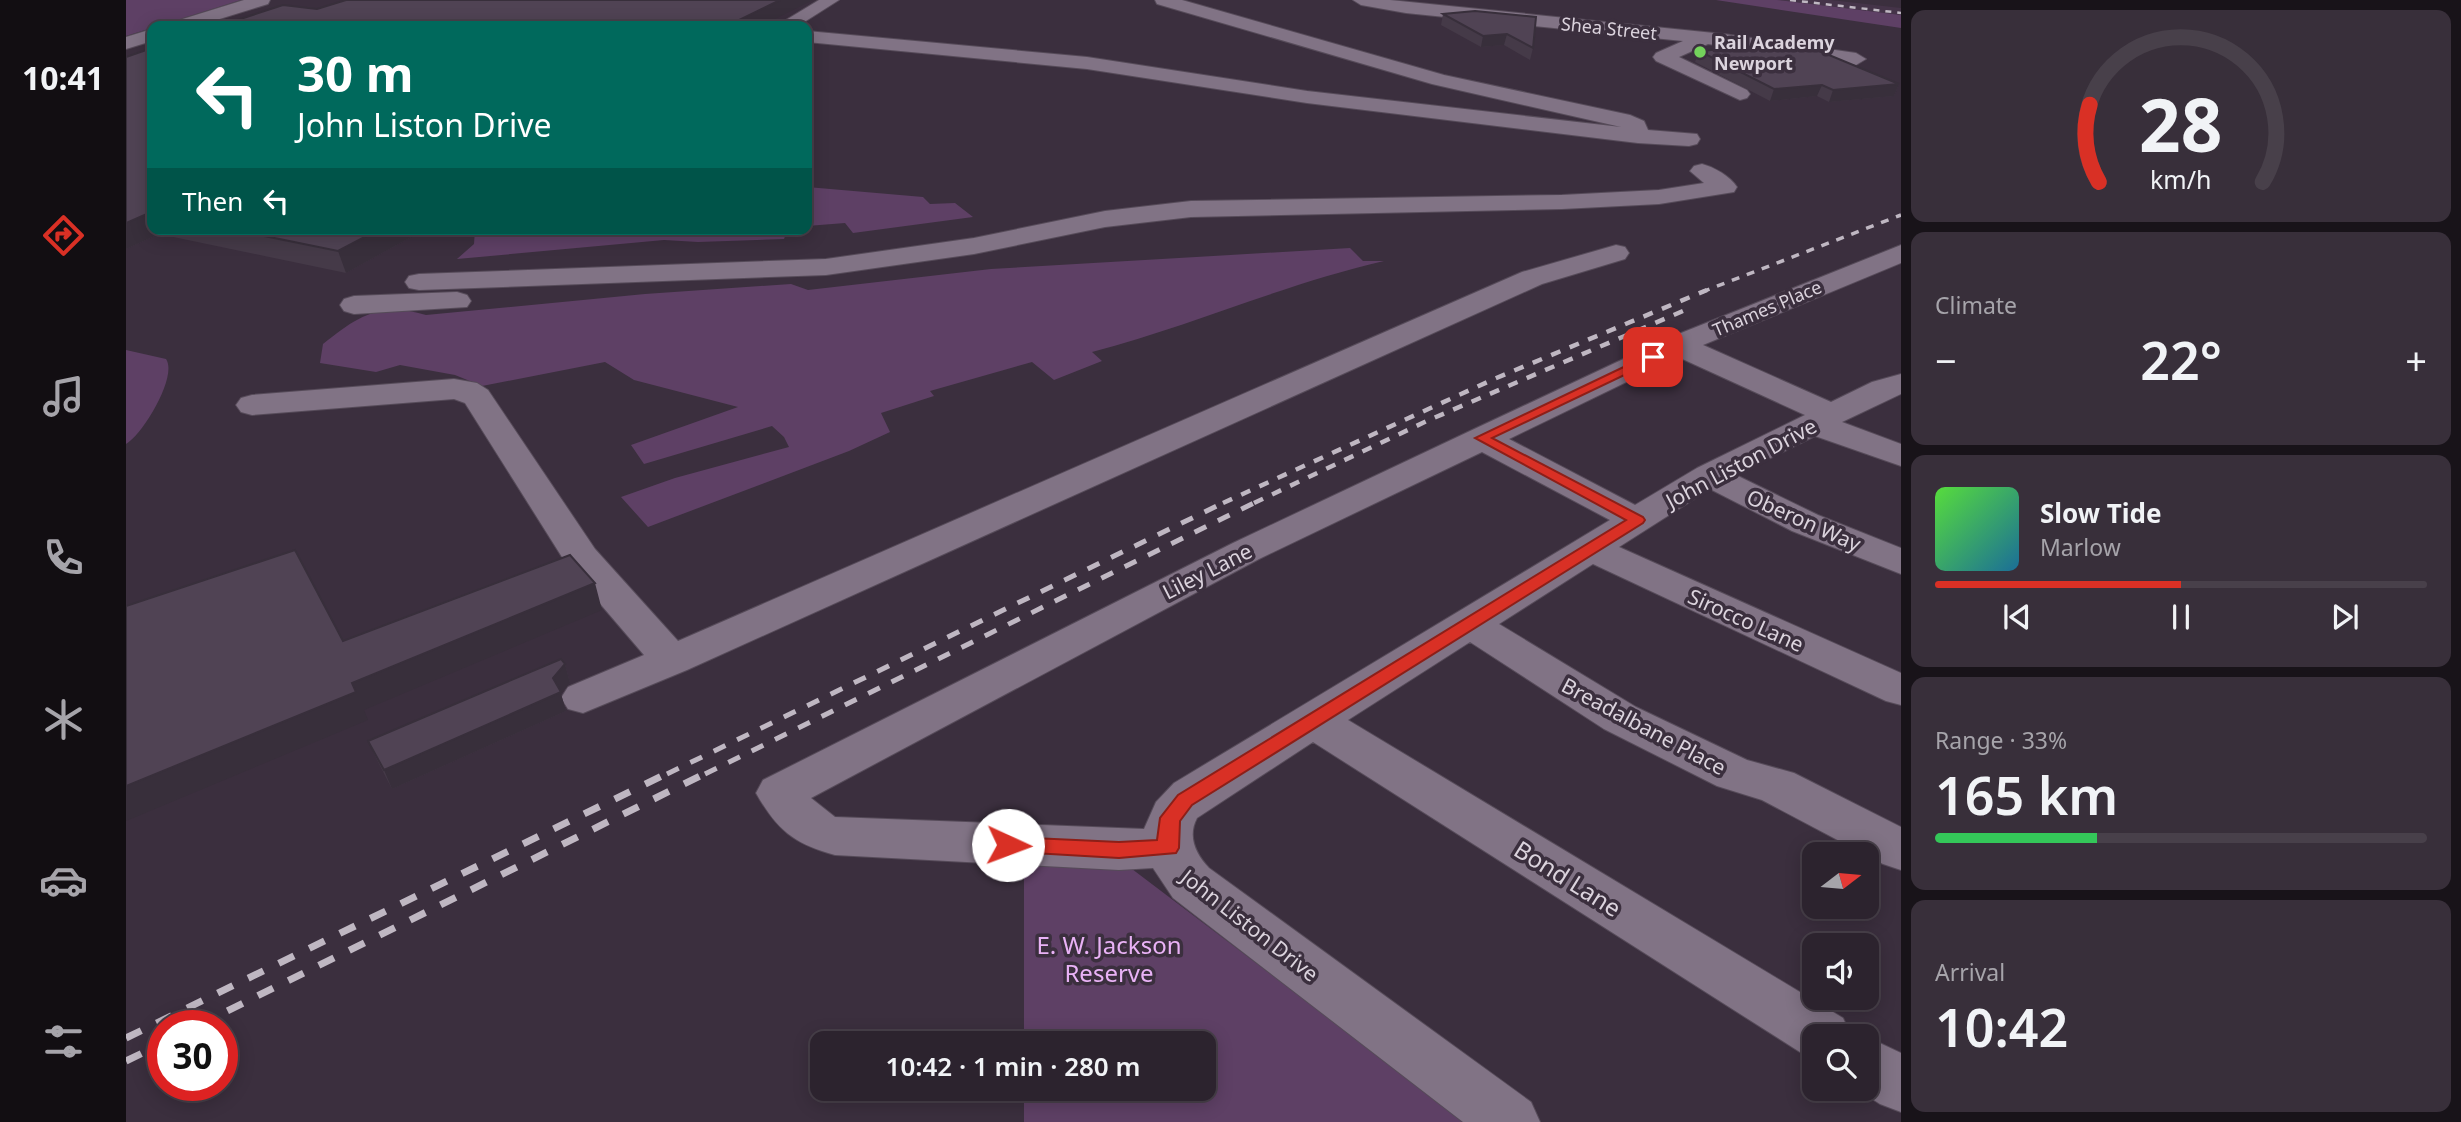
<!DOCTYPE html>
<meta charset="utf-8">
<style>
:root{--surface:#2c232e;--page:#382f3a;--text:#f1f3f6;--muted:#a6a4aa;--line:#48404a;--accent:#d93025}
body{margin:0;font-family:"Noto Sans",sans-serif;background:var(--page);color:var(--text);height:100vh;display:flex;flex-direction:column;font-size:26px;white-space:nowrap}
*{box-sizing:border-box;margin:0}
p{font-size:23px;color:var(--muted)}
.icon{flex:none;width:38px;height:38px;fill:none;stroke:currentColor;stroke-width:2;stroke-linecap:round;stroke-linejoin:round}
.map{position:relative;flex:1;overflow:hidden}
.drawer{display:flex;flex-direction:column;gap:10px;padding:10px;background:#181319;width:560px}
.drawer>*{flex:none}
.top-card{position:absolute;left:21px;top:21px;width:665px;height:214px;border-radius:14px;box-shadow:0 4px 18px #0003,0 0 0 2px var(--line);background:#00695c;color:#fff;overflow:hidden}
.needle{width:46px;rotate:74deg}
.tools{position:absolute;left:1676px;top:842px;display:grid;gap:14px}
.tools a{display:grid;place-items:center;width:77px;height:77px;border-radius:14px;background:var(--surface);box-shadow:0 4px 18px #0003,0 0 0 2px var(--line);font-size:35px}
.speed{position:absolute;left:21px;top:1010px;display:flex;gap:14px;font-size:35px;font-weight:700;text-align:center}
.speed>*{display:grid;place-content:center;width:91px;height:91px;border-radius:50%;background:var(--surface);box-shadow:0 4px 18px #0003,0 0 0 2px var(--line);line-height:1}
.speed .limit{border:10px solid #d22;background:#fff;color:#111}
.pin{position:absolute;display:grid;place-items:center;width:60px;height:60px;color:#fff;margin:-30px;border-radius:14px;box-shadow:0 4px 10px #0006}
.me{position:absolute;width:77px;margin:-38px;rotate:92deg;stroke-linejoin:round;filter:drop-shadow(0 0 5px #0008)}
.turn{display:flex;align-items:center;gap:24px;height:147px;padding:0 35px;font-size:32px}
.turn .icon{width:91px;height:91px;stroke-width:2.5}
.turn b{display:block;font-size:49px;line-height:60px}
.then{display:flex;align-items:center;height:66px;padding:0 35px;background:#0003;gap:14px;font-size:26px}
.big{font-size:52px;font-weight:600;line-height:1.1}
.drawer .card{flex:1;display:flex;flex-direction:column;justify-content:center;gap:10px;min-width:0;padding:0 24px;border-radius:14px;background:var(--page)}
.drawer .dial{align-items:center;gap:0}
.dial svg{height:182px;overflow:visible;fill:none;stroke:var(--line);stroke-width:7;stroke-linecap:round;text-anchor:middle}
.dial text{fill:var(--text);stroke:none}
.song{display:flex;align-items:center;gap:21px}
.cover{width:84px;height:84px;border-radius:10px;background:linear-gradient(135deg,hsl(110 70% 55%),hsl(200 70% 35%))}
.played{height:7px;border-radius:4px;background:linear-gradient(90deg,var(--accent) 50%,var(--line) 50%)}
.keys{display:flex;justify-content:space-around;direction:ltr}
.heat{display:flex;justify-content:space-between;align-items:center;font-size:38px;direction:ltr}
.charge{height:10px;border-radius:5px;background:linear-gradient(90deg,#34c759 33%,var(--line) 0)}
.trip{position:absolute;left:684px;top:1031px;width:406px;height:70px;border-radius:14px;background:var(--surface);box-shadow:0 4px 18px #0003,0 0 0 2px var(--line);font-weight:600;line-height:70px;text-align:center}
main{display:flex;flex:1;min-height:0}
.menu{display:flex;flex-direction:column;width:126px;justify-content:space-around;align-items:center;background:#120e12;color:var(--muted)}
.menu .icon{width:49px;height:49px}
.menu .on{color:var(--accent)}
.menu b{font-size:32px;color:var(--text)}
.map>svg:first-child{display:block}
</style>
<main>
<nav class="menu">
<b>10:41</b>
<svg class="icon on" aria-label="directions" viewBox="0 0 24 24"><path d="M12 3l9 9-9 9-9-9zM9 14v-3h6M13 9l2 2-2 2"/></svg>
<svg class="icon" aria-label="music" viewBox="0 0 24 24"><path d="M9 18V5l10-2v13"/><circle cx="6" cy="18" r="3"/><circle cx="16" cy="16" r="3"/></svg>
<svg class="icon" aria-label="phone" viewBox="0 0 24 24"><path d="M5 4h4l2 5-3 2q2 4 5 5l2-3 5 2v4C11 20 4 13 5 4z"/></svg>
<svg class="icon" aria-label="climate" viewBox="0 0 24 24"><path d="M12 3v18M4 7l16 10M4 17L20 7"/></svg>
<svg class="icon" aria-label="car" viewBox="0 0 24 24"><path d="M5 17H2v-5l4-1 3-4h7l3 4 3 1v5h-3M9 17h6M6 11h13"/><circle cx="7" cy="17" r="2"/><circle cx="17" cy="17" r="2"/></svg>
<svg class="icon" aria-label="filters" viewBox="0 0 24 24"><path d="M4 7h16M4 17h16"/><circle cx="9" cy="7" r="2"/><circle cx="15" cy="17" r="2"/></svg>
</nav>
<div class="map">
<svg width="1775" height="1122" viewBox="0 0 1775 1122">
<rect width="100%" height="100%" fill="#3b2f3e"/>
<path fill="#453449" d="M1651,0H1705L1775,8V15Z"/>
<path fill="#5e4065" d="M0,0H115L0,36Z
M1590,0H1651L1775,15V28Z
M681,187L797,197L804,204L829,203L847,217L727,233L719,223L681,226Z
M349,229H662L658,239L572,242L538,240L331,259L348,244Z
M1224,248L1237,261H1258C1158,284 1065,326 966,352L976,361L928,380L906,362L804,391L808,396L755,413L764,432L723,451L522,527L495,497L549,478L663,447L658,437L646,426L518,464L505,445L612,407L508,380L479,362L356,386L329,375L274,365L250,372L194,363L197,344C232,316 254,301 300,315L519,294L665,284L682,290L865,269Z
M0,350L40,359C52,376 17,434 0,444Z
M898,864L1006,869L1340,1122H898V1089L1078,1088V1043H898Z"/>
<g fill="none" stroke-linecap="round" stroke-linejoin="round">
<defs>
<path id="minor" d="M118,0H144L142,4L71,26H44L47,22Z
M693,0H713L672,26H650Z
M1029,0H1056L1318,75L1504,115L1518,121L1522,130L1571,134L1574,139L1571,144L1563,146L1512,143L1181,103L961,69L681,42V31L961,57L1181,91L1495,127L1306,84L1031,4Z
M1227,0H1264L1598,34L1730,53L1740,59L1730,65L1582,44L1553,57L1621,90L1624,94L1621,98L1614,100L1530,61L1527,57L1530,53L1557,41L1280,13L1235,5Z
M26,29V41L0,49V37Z
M1576,164C1588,167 1604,176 1611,187L1608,192L1533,204L1436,209L1065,217L979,227L848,254L700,275L293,290L283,288L279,282L283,276L293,274L700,259L848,238L979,211L1065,201L1436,195L1533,190L1578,183L1564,171L1568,166Z
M1490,245L1499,247L1503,253L1499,259L1416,284L561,670L457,713L442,709L435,698L442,687L518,655L441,565L339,403L328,399L126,415L115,412L110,405L115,398L126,395L328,379L351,383L362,390L469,549L552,641L1396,272Z
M1775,245V263L1577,345L1705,402L1746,382L1775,374V394L1716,422L1775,444V466L1689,436L1610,475L1692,515L1775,548V574L1666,531L1584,489L1493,547L1775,673V705L1760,701L1467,564L1373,624L1510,707L1621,760L1668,773L1775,827V870L1757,864L1636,800L1591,786L1478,729L1344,642L1222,720L1717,1018L1725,1036H1689V1059L1677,1054L1187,742L1071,818C1061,837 1070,854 1083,868L1405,1102L1414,1122H1337L1047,898L1027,868L993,870L709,855C668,844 651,830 630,793L637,780L1107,543L1344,431L1540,339ZM1552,357L1679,415L1571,468L1509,505L1383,439ZM1356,452L1484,520L1048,783L1030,802L1018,829L709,817L685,798L1133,559Z
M331,292L341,295L345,301L341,307L228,314L218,311L214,305L218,299L228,296Z
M1741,1037L1775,1053V1112L1754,1104L1729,1088H1741Z"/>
</defs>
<use href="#minor" stroke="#564b59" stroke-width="2"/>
<use href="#minor" fill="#817385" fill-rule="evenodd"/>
<path stroke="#bfb7c2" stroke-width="2.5" stroke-dasharray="6 6" stroke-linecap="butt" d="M1664,0L1775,13"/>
<path stroke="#bfb7c2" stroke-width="3.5" stroke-dasharray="8 8" stroke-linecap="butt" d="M1576,292L1775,215"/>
<path stroke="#bfb7c2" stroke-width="4.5" stroke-dasharray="10 10" stroke-linecap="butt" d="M1097,503L1368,379L1581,290
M1128,503L1303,420L1564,308"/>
<path stroke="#bfb7c2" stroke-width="5" stroke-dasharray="13 13" stroke-linecap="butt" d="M541,774L1101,501
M579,774L1132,501"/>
<path stroke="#bfb7c2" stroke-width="7" stroke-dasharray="17 17" stroke-linecap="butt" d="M71,1026L582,772
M0,1038L544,772
M0,1061L37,1043"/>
</g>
<path fill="#453a48" d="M1349,11L1407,48L1404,60L1378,45L1355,47L1315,25L1317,14Z
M26,48V229H285L287,236L220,273L33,234L0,249Z
M1573,51L1773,84L1768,96L1703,102L1691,96L1644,101L1569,62Z
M439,664L444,683L435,694L440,711L266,789L251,760L242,741Z"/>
<path fill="#382f3b" d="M654,0H687L635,26H601Z
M1381,34L1378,45L1355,47L1357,36Z
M1773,84L1768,96L1703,102L1707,90Z
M1696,85L1691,96L1644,101L1648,89Z
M23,213L26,219V229H31L33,234L0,249V223Z
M254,229H285L287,236L220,273L212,251Z
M469,583L476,610L238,710L242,720L0,821V786L226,683Z
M439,664L444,683L435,694L440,711L266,789L258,770L427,678Z"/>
<path fill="#504354" stroke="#382f3b" stroke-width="2" d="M220,0H654L601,26H93L157,5L191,9Z
M1349,11L1410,17L1407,48L1381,34L1357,36L1317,14Z
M1649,45L1691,50L1773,84L1707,90L1696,85L1648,89L1573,51Z
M26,48V213H23L0,223V57Z
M104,229H254L212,251Z
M169,550L217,641L444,555L469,583L226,683L230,692L0,786V606Z
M435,659L439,664L427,678L435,692L258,770L242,741Z"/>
<path fill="#d93025" stroke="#8d1f18" stroke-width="2" d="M1527,353L1533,357L1532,359L1366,438L1517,517L1519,520L1517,523L1066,805L1054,821L1053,848L1050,853L993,858L874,851L871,845L874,839L882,837L993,842L1031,840L1034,818L1052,795L1500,520L1349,438Z"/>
<circle fill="#74d25c" stroke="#3b2f3e" stroke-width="2.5" cx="1574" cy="52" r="7"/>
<g text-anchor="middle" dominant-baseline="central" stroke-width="7" stroke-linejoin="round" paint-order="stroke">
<g font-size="18" fill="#dbd3dd" stroke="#3b2f3e">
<text transform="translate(1483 28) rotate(6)">Shea Street</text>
<text transform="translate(1641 308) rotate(-23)">Thames Place</text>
</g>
<g font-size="18" font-weight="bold" fill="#dbd3dd" stroke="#3b2f3e" text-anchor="start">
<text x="1588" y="42">Rail Academy<tspan x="1588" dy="21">Newport</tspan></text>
</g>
<g font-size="21" fill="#dbd3dd" stroke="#3b2f3e">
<text transform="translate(1615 463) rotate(-28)">John Liston Drive</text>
<text transform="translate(1678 520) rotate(24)">Oberon Way</text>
<text transform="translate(1081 571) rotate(-27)">Liley Lane</text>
<text transform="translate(1620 620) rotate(24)">Sirocco Lane</text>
<text transform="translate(1518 726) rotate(28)">Breadalbane Place</text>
<text transform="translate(1124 925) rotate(38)">John Liston Drive</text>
</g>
<g font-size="24" fill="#dbd3dd" stroke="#3b2f3e">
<text transform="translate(1442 878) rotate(32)">Bond Lane</text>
</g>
<g font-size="24" fill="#e9b2f6" stroke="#3b2f3e">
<text x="983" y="944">E. W. Jackson<tspan x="983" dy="28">Reserve</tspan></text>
</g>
</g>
</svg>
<div class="tools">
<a><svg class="needle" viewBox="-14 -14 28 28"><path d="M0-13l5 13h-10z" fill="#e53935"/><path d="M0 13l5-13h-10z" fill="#a6a4aa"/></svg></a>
<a><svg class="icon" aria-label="sound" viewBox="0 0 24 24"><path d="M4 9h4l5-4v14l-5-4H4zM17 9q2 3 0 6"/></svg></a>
<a><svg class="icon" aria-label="search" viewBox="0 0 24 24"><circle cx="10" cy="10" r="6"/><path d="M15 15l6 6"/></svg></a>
</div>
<div class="speed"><div class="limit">30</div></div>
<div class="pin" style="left:1527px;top:357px;background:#d93025"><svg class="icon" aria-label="arrive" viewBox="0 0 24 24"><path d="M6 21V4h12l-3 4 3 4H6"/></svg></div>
<svg class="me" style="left:882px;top:845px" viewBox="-20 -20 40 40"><circle r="19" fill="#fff"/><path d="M0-13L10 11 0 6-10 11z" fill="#d93025"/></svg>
<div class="trip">10:42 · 1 min · 280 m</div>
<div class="top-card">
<div class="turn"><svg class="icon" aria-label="left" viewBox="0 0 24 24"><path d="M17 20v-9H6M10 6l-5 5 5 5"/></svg><div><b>30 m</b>John Liston Drive</div></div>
<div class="then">Then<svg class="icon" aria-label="left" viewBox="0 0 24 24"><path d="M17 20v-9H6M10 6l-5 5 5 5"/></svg></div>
</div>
</div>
<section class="drawer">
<div class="card dial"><svg viewBox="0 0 100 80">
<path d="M14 69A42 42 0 1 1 86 69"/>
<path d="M14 69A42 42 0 0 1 10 35" stroke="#d93025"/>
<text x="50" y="56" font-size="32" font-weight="700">28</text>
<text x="50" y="72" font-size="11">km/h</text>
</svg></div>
<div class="card"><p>Climate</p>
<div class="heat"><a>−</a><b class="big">22°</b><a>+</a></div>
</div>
<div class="card">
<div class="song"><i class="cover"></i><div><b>Slow Tide</b><p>Marlow</p></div></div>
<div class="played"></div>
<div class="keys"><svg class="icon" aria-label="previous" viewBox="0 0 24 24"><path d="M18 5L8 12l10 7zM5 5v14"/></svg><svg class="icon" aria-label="pause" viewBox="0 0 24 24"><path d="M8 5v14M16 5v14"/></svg><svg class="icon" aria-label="next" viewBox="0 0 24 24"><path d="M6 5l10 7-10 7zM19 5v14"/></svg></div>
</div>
<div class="card"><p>Range · 33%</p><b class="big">165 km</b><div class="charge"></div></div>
<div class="card"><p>Arrival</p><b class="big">10:42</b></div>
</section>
</main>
